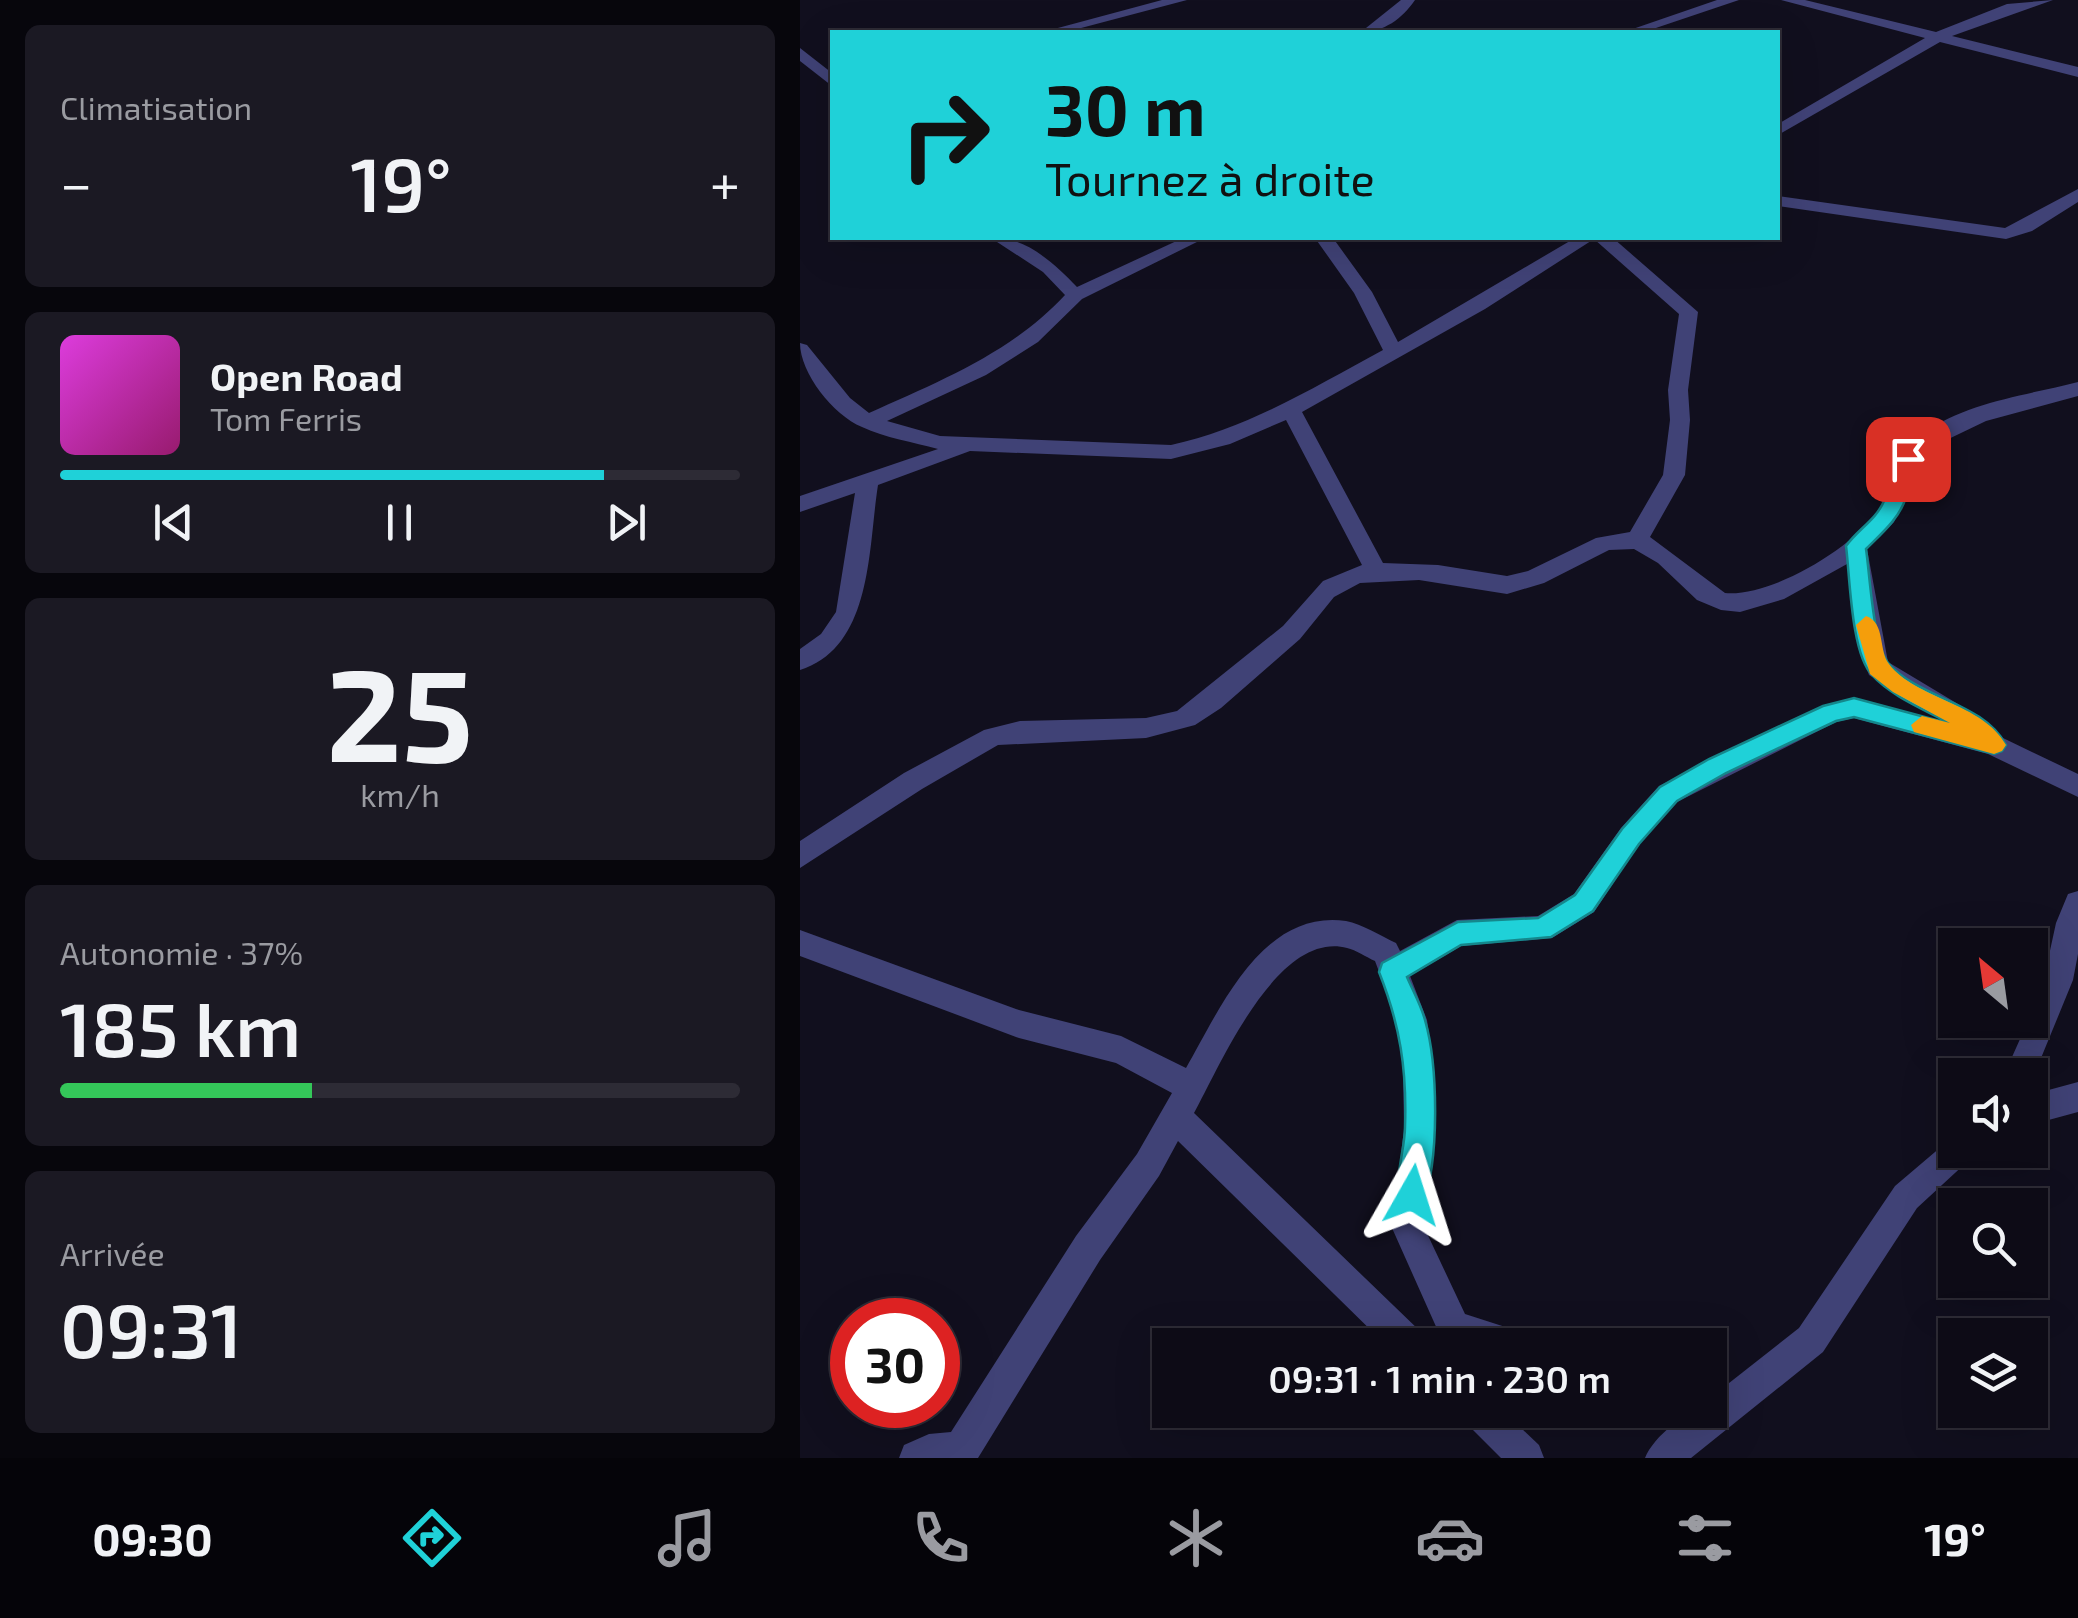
<!DOCTYPE html>
<html lang="fr">
<meta charset="utf-8">
<style>
:root{--surface:#0d0b16;--page:#1b1923;--text:#f1f3f6;--muted:#9a9ba1;--line:#2d2b35;--accent:#1fd1d8}
body{margin:0;font-family:"Exo 2",sans-serif;background:var(--page);color:var(--text);height:100vh;display:flex;flex-direction:column;font-size:38px;white-space:nowrap}
*{box-sizing:border-box;margin:0}
p{font-size:32px;color:var(--muted)}
.icon{flex:none;width:55px;height:55px;fill:none;stroke:currentColor;stroke-width:2;stroke-linecap:round;stroke-linejoin:round}
.map{position:relative;flex:1;overflow:hidden}
.drawer{display:flex;flex-direction:column;gap:25px;padding:25px;background:#07060c;width:800px}
.drawer>*{flex:none}
.hud{position:absolute;left:30px;top:30px;width:950px;height:210px;border-radius:0px;box-shadow:0 10px 40px #0002,0 0 0 2px var(--line);background:#1fd1d8;color:#111;overflow:hidden}
.needle{width:65px;rotate:331deg}
.buttons{position:absolute;left:1138px;top:928px;display:grid;gap:20px}
.buttons a{display:grid;place-items:center;width:110px;height:110px;border-radius:0px;background:var(--surface);box-shadow:0 10px 40px #0002,0 0 0 2px var(--line);font-size:50px}
.speed{position:absolute;left:30px;top:1298px;display:flex;gap:20px;font-size:50px;font-weight:700;text-align:center}
.speed>*{display:grid;place-content:center;width:130px;height:130px;border-radius:50%;background:var(--surface);box-shadow:0 10px 40px #0002,0 0 0 2px var(--line);line-height:1}
.speed .limit{border:15px solid #d22;background:#fff;color:#111}
.pin{position:absolute;display:grid;place-items:center;width:85px;height:85px;color:#fff;margin:-42px;border-radius:20px;box-shadow:0 5px 15px #0006}
.me{position:absolute;width:110px;margin:-55px;rotate:6deg;stroke-linejoin:round;filter:drop-shadow(0 0 8px #0008)}
.turn{display:flex;align-items:center;gap:35px;height:210px;padding:0 50px;font-size:45px}
.turn .icon{width:130px;height:130px;stroke-width:2.5}
.turn b{display:block;font-size:70px;line-height:85px}
.big{font-size:75px;font-weight:600;line-height:1.1}
.drawer .card{flex:1;display:flex;flex-direction:column;justify-content:center;gap:15px;min-width:0;padding:0 35px;border-radius:15px;background:var(--page)}
.drawer .dial{align-items:center;gap:0}
.dial b{font-size:130px;line-height:1}
.song{display:flex;align-items:center;gap:30px}
.cover{width:120px;height:120px;border-radius:15px;background:linear-gradient(135deg,hsl(300 70% 55%),hsl(320 70% 35%))}
.played{height:10px;border-radius:5px;background:linear-gradient(90deg,var(--accent) 80%,var(--line) 80%)}
.keys{display:flex;justify-content:space-around;direction:ltr}
.heat{display:flex;justify-content:space-between;align-items:center;font-size:55px;direction:ltr}
.charge{height:15px;border-radius:8px;background:linear-gradient(90deg,#34c759 37%,var(--line) 0)}
.trip{position:absolute;left:352px;top:1328px;width:575px;height:100px;border-radius:0px;background:var(--surface);box-shadow:0 10px 40px #0002,0 0 0 2px var(--line);font-weight:600;line-height:100px;text-align:center}
.menu{display:flex;height:160px;justify-content:space-around;align-items:center;background:#050409;color:var(--muted)}
.menu .icon{width:70px;height:70px}
.menu .selected{color:var(--accent)}
.menu b{font-size:45px;color:var(--text)}
main{display:flex;flex:1;min-height:0}
.map>svg:first-child{display:block}
</style>
<main>
<section class="drawer">
<div class="card"><p>Climatisation</p>
<div class="heat"><a>−</a><b class="big">19°</b><a>+</a></div>
</div>
<div class="card">
<div class="song"><i class="cover"></i><div><b>Open Road</b><p>Tom Ferris</p></div></div>
<div class="played"></div>
<div class="keys"><svg class="icon" aria-label="previous" viewBox="0 0 24 24"><path d="M18 5L8 12l10 7zM5 5v14"/></svg><svg class="icon" aria-label="pause" viewBox="0 0 24 24"><path d="M8 5v14M16 5v14"/></svg><svg class="icon" aria-label="next" viewBox="0 0 24 24"><path d="M6 5l10 7-10 7zM19 5v14"/></svg></div>
</div>
<div class="card dial"><b>25</b><p>km/h</p></div>
<div class="card"><p>Autonomie · 37%</p><b class="big">185 km</b><div class="charge"></div></div>
<div class="card"><p>Arrivée</p><b class="big">09:31</b></div>
</section>
<div class="map">
<svg width="1278" height="1458" viewBox="0 0 1278 1458">
<rect width="100%" height="100%" fill="#110f1e"/>
<g fill="none" stroke-linecap="round" stroke-linejoin="round">
<path fill="#404276" fill-rule="evenodd" d="M362,0H387L266,32H243Z
M601,0H615C602,19 584,32 561,32Z
M917,0H939L844,32H824Z
M981,0H1005L1136,32L1207,4L1253,0L1152,36L1278,67V77L1140,42L978,135V124L1125,38Z
M0,48L32,73V86L0,61Z
M1278,189V202L1232,231L1206,239L978,206V196L1205,228Z
M191,238C225,236 254,263 277,287L383,238H405L282,299L238,342L186,375L87,421L140,436L371,445C449,428 514,387 583,350L554,293L515,238H533L572,292L598,342L775,238H813L898,312L888,390L890,420L885,475L850,537L925,593C971,597 1051,549 1077,512C1096,485 1095,455 1124,433C1166,402 1228,395 1278,382V396L1186,421L1136,445L1116,468L1094,522L1067,549L1088,662L1173,713L1203,738L1278,774V797L1188,754L1054,718L1036,722L877,802L839,844L794,912L752,938L661,946L610,976L627,1020L633,1065L634,1129L624,1227L665,1314L724,1333L729,1345H654L642,1340L592,1228L604,1129L603,1065L597,1020L575,961C566,957 556,950 547,948C477,930 421,1064 394,1113L622,1333L627,1345H586L378,1141L359,1176L300,1260L178,1458H99L104,1445L129,1434L151,1432L276,1236L337,1154L372,1093L316,1063L219,1038L0,956V930L219,1010L321,1036L386,1068C420,1009 462,909 546,921C562,924 581,936 596,943L600,951L657,920L738,916L774,894L821,828L859,786L1022,706L1054,698L1146,722L1069,675L1058,645L1047,564L984,599L940,612L921,610L897,600L858,563L834,549L809,550L744,583L707,594L619,580L560,583L534,597L500,639L421,708L395,725L346,738L198,745L122,789L0,868V841L104,773L184,730L220,721L346,718L377,711L483,626L523,581L562,565L486,420L430,444L371,459L170,451L78,485C68,548 73,647 0,670V649L21,634L36,612L55,493L0,512V496L138,449C113,442 85,438 62,427C33,415 0,373 0,343L7,345L50,398L69,413C140,381 211,353 265,295L243,272ZM794,239L879,314L868,390L870,420L863,475L830,532L796,538L728,571L707,576L638,565L583,563L502,412L685,309Z
M1278,891V954L1273,980L1230,1085V1075H1204L1241,992L1256,923L1268,894Z
M1278,1082V1112L1230,1125V1095Z
M1155,1135V1150H1173L1168,1161L1117,1208L1023,1352L891,1458H845C854,1436 886,1410 910,1410V1398L999,1328L1095,1186Z
M660,1410H702L739,1445L744,1458H701L665,1422Z"/>
</g>
<path fill="#1fd1d8" stroke="#14888c" stroke-width="2.5" d="M1108,452L1118,459C1110,472 1110,483 1106,497C1100,518 1081,534 1066,549C1070,575 1073,646 1089,664C1120,699 1183,702 1206,745L1202,751L1194,754L1054,717L1036,721L926,773L877,801L839,844L793,911L751,937L661,945L607,977C613,991 621,1005 625,1020C638,1065 640,1162 622,1205L612,1210L602,1205C592,1182 605,1152 605,1127C607,1069 600,1025 579,972L582,963L658,922L738,918L775,895L822,829L860,787L909,759L1023,706L1054,698L1151,724C1126,710 1092,697 1072,675C1051,653 1050,577 1046,546C1057,530 1076,520 1084,501C1092,485 1090,474 1101,454Z"/>
<path fill="#f59e0b" d="M1066,616C1086,623 1078,650 1089,664C1115,699 1183,703 1206,745L1202,751L1194,754L1114,732L1111,725L1122,716L1150,723L1093,692L1070,674L1056,625Z"/>
</svg>
<div class="buttons">
<a><svg class="needle" viewBox="-14 -14 28 28"><path d="M0-13l5 13h-10z" fill="#e53935"/><path d="M0 13l5-13h-10z" fill="#9a9ba1"/></svg></a>
<a><svg class="icon" aria-label="sound" viewBox="0 0 24 24"><path d="M4 9h4l5-4v14l-5-4H4zM17 9q2 3 0 6"/></svg></a>
<a><svg class="icon" aria-label="search" viewBox="0 0 24 24"><circle cx="10" cy="10" r="6"/><path d="M15 15l6 6"/></svg></a>
<a><svg class="icon" aria-label="layers" viewBox="0 0 24 24"><path d="M12 4l9 5-9 5-9-5zM3 14l9 5 9-5"/></svg></a>
</div>
<div class="speed"><div class="limit">30</div></div>
<div class="pin" style="left:1108px;top:459px;background:#d93025"><svg class="icon" aria-label="arrive" viewBox="0 0 24 24"><path d="M6 21V4h12l-3 4 3 4H6"/></svg></div>
<svg class="me" style="left:612px;top:1195px" viewBox="-20 -20 40 40"><path d="M0-17L14 15 0 8-14 15z" fill="#1fd1d8" stroke="#fff" stroke-width="4"/></svg>
<div class="trip">09:31 · 1 min · 230 m</div>
<div class="hud">
<div class="turn"><svg class="icon" aria-label="right" viewBox="0 0 24 24"><path d="M7 20v-9h11M14 6l5 5-5 5"/></svg><div><b>30 m</b>Tournez à droite</div></div>
</div>
</div>
</main>
<nav class="menu">
<b>09:30</b>
<svg class="icon selected" aria-label="directions" viewBox="0 0 24 24"><path d="M12 3l9 9-9 9-9-9zM9 14v-3h6M13 9l2 2-2 2"/></svg>
<svg class="icon" aria-label="music" viewBox="0 0 24 24"><path d="M9 18V5l10-2v13"/><circle cx="6" cy="18" r="3"/><circle cx="16" cy="16" r="3"/></svg>
<svg class="icon" aria-label="phone" viewBox="0 0 24 24"><path d="M5 4h4l2 5-3 2q2 4 5 5l2-3 5 2v4C11 20 4 13 5 4z"/></svg>
<svg class="icon" aria-label="climate" viewBox="0 0 24 24"><path d="M12 3v18M4 7l16 10M4 17L20 7"/></svg>
<svg class="icon" aria-label="car" viewBox="0 0 24 24"><path d="M5 17H2v-5l4-1 3-4h7l3 4 3 1v5h-3M9 17h6M6 11h13"/><circle cx="7" cy="17" r="2"/><circle cx="17" cy="17" r="2"/></svg>
<svg class="icon" aria-label="filters" viewBox="0 0 24 24"><path d="M4 7h16M4 17h16"/><circle cx="9" cy="7" r="2"/><circle cx="15" cy="17" r="2"/></svg>
<b>19°</b>
</nav>
